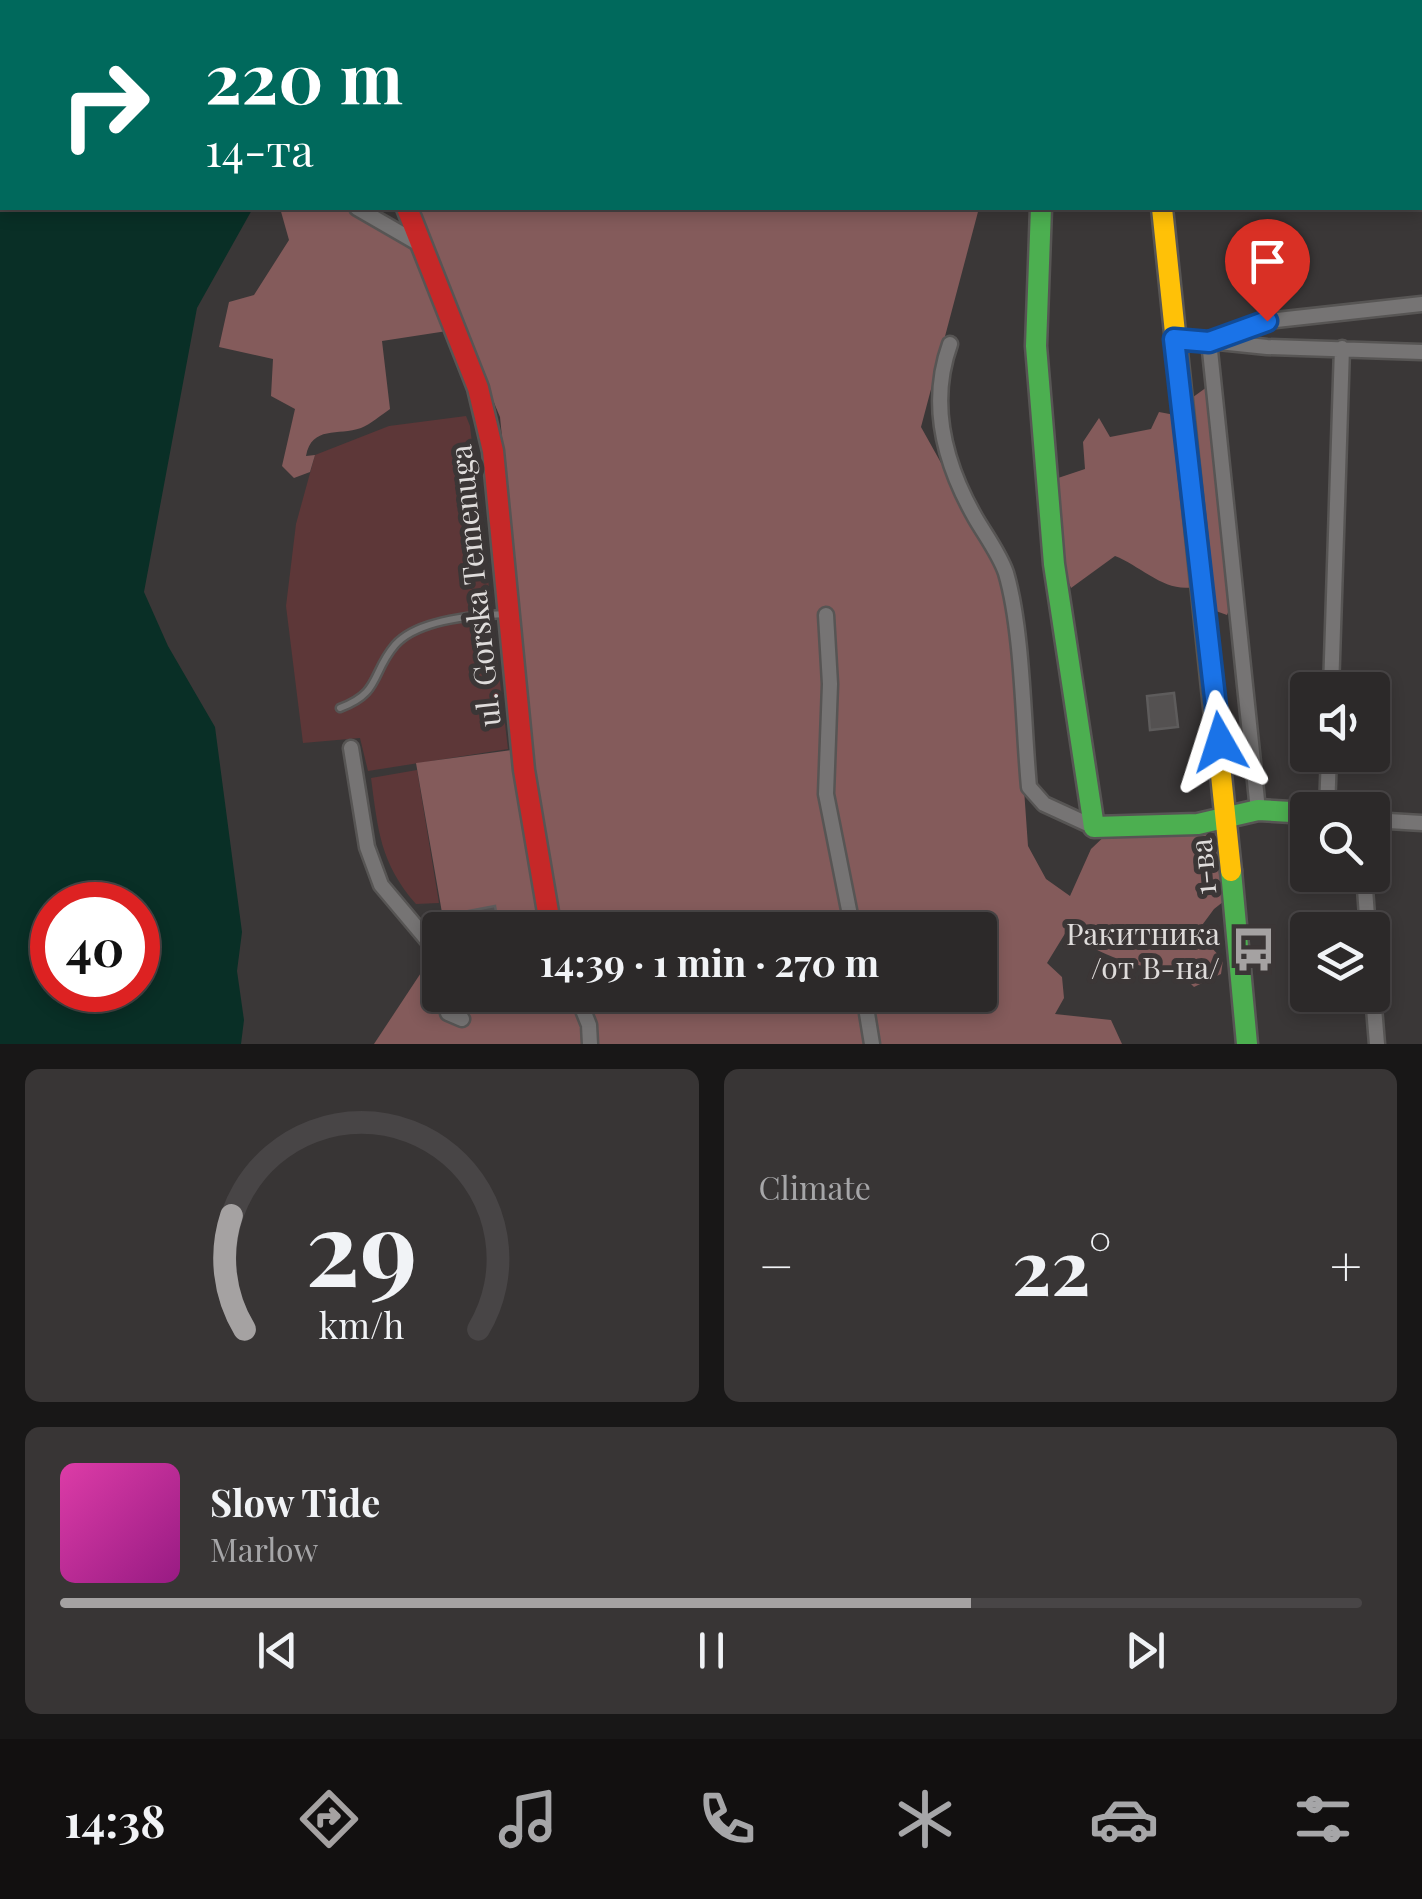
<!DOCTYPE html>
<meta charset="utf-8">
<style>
:root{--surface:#2c2929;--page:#383535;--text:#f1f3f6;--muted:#a6a6a8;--line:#484546;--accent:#a5a2a2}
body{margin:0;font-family:"Playfair Display",serif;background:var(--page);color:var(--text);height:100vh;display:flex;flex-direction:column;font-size:38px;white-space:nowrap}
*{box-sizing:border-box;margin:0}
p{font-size:32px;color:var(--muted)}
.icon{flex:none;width:55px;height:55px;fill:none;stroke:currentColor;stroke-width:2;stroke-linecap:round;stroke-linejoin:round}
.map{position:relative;height:1044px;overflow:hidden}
.sheet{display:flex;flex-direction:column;gap:25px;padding:25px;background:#181717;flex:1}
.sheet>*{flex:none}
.hud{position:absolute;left:0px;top:0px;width:1422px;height:210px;box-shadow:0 5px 15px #0003,0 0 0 2px var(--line);background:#00695c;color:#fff;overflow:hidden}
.fabs{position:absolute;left:1290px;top:672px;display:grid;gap:20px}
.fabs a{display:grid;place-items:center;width:100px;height:100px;border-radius:10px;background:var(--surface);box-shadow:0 5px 15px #0003,0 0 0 2px var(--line);font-size:50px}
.speed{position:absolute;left:30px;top:882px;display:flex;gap:20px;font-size:50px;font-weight:700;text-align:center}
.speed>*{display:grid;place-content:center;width:130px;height:130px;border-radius:50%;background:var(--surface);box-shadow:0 5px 15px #0003,0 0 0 2px var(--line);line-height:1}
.speed .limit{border:15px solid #d22;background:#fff;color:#111}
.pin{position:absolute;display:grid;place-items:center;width:85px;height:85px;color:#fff;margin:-102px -42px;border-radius:50% 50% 50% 0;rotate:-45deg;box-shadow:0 0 10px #0007}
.pin .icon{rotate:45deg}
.me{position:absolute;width:110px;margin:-55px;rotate:354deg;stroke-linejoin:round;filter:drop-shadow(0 0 8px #0008)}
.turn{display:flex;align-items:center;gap:35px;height:210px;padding:0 40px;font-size:45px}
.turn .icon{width:130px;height:130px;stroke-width:2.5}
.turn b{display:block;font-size:70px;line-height:85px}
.big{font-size:75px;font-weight:700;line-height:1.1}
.sheet .card{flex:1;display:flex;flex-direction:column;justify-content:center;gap:15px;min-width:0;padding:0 35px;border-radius:15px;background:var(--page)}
.sheet .dial{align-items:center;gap:0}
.dial svg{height:260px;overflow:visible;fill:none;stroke:var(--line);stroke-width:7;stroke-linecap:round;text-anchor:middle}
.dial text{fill:var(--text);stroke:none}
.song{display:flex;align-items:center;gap:30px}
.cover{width:120px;height:120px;border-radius:15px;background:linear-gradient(135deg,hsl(320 70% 55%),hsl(310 70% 35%))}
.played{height:10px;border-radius:5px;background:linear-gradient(90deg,var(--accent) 70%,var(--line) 70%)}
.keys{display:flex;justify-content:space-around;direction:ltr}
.heat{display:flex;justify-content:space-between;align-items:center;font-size:55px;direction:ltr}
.sheet .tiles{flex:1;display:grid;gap:25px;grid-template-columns:1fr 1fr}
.card:last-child{grid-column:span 2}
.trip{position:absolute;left:422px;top:912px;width:575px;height:100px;border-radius:10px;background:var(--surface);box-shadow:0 5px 15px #0003,0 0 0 2px var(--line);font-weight:700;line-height:100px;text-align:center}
.dock{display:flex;height:160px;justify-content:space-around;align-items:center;background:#121010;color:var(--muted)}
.dock .icon{width:70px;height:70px}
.dock .on{color:var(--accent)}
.dock b{font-size:45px;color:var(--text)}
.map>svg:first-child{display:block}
</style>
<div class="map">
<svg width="1422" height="1044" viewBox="0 0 1422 1044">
<rect width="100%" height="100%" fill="#3a3737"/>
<path fill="#5d3738" d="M466,416L470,426L508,749L368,771L360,738L303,743L286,606L296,524L315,455L389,426Z
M417,770L439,903L416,904C380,863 378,830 371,778Z"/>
<path fill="#845b5b" d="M425,0H1129V2H423Z
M280,208H347L416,251L447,331L382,341L390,409C381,415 371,424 361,428C338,436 312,425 306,456L315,455L310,472L294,478L282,466L295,409L271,396L273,359L219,347L229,302L254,295L289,240Z
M413,208H979L921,427L1003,574L1016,675L1028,846L1046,879L1070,896L1091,849L1111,830C1132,830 1210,821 1220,842C1227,857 1226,882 1228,898L1214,909L1197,932L1223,960L1221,974L1194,987L1177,970C1133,968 1103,956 1066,932L1047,963L1062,977L1064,998L1055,1014L1111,1020L1122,1044H374L440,944V995H980V930H445L416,763L533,747L500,417Z
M1207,387L1231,605L1227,615L1213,610L1189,400Z
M1159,412L1175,415L1194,587C1165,593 1141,566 1115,556L1071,588L1061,564L1058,478L1085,469L1083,442L1099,418L1110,437L1151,429Z"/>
<path fill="#092f26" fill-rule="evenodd" d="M0,0H405L2,2V208H253L197,308L144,592L168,646L215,727L242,932L237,971L244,1020L241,1044H0ZM52,905H138V990H52Z"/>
<path fill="#545151" stroke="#5e5c5c" stroke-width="2.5" d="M1174,693L1178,727L1150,730L1147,696Z
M495,906L498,925L461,930L458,913Z"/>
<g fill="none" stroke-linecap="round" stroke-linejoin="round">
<defs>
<path id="lane" d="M340,708C381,693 371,673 395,645C418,619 475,615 507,614"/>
<path id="street" d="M1140,0V2
M1420,28H1422
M1420,168H1422
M357,208L421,245
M1173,339L1209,341L1267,321L1422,304
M950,344C928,405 945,465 976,519C986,536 1000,555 1006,573C1023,631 1023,724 1029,787L1044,804L1094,827
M826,615L830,684L826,794L853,930
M1331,690L1342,348
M351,748L367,847L381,885L439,954L440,960
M1258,810L1209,341L1267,347L1422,352
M1327,810L1329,755
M1372,820L1422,823
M1364,875L1368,930
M509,930L548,923
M1372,983L1377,1044
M445,995L448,1013L462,1019
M577,995L589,1025L590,1044
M864,995L872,1044"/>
<path id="fast" d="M1041,208L1036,346L1054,564L1094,827L1198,824L1258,810L1308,813
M1231,871L1247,1044"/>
<path id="slow" d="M1162,208L1231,871"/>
<path id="jam" d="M407,208L478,388L493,451L524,770L551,930"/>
</defs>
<use href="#lane" stroke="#575554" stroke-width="11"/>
<use href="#street" stroke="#575554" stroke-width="19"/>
<use href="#fast" stroke="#575554" stroke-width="25"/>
<use href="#slow" stroke="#575554" stroke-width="25"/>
<use href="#jam" stroke="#575554" stroke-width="25"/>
<use href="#lane" stroke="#767474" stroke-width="6"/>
<use href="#street" stroke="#767474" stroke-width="14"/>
<use href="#fast" stroke="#4caf50" stroke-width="20"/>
<use href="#slow" stroke="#ffc107" stroke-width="20"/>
<use href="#jam" stroke="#c62828" stroke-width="20"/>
</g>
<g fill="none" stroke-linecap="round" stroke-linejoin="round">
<defs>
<path id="route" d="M1220,742L1174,339L1209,342L1267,321"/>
</defs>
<use href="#route" stroke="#114b97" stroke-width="25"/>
<use href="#route" stroke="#1a73e8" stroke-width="18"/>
</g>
<defs>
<symbol id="bus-bare" viewBox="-9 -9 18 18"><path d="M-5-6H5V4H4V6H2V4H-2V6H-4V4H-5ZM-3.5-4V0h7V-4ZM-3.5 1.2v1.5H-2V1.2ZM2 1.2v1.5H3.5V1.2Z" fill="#a5a2a2" stroke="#3b3636" stroke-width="2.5" paint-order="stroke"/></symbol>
</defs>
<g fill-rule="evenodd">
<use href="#bus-bare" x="1222" y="918" width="63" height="63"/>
</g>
<g text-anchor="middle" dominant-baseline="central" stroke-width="10" stroke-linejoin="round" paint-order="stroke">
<g font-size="30" fill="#dfdcdb" stroke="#3b3636">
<text transform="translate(474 586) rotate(-96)">ul. Gorska Temenuga</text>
<text transform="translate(1202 867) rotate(-95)">1-ва</text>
</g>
<g font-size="30" fill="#dfdcdb" stroke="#3b3636" text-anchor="end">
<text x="1220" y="933">Ракитника<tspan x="1220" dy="34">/от В-на/</tspan></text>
</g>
</g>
</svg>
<div class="fabs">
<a><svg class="icon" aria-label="sound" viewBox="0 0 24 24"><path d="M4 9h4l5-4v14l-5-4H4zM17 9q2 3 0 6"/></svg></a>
<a><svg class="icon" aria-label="search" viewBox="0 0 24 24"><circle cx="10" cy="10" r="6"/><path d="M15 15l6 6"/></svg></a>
<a><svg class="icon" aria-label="layers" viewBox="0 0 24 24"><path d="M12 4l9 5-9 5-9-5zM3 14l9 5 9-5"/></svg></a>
</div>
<div class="speed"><div class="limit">40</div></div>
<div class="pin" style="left:1267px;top:321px;background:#d93025"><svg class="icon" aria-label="arrive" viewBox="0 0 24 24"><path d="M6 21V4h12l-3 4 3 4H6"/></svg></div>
<svg class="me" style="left:1220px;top:742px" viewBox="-20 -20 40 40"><path d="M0-17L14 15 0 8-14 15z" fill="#1a73e8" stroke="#fff" stroke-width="4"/></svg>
<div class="trip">14:39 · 1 min · 270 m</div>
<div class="hud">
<div class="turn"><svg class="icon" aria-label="right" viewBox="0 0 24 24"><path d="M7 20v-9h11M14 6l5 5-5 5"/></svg><div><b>220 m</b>14-та</div></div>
</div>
</div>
<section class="sheet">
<div class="tiles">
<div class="card dial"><svg viewBox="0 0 100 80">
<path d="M14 69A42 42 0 1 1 86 69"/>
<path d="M14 69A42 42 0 0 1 10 34" stroke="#a5a2a2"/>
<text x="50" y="56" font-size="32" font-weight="700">29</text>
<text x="50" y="72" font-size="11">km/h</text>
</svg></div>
<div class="card"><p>Climate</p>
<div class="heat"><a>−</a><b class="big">22°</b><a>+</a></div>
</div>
<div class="card">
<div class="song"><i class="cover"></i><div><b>Slow Tide</b><p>Marlow</p></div></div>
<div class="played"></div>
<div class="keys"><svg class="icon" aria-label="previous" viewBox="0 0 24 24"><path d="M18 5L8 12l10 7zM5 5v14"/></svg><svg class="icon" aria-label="pause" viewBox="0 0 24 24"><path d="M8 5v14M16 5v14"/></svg><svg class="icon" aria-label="next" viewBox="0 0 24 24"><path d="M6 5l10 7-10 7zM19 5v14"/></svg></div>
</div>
</div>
</section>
<nav class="dock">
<b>14:38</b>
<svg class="icon on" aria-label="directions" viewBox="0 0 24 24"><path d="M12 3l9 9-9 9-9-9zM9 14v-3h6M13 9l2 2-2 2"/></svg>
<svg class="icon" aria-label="music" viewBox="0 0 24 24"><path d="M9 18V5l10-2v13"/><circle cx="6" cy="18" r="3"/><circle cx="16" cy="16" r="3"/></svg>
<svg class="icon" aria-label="phone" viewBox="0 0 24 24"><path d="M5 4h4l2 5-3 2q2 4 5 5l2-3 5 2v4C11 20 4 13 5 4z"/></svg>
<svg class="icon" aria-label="climate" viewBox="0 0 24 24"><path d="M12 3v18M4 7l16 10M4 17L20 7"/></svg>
<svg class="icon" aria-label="car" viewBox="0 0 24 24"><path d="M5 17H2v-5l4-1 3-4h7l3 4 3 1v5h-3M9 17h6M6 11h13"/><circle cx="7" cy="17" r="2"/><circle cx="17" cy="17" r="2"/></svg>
<svg class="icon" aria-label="filters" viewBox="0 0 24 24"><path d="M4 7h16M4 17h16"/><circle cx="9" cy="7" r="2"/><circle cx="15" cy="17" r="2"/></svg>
</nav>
